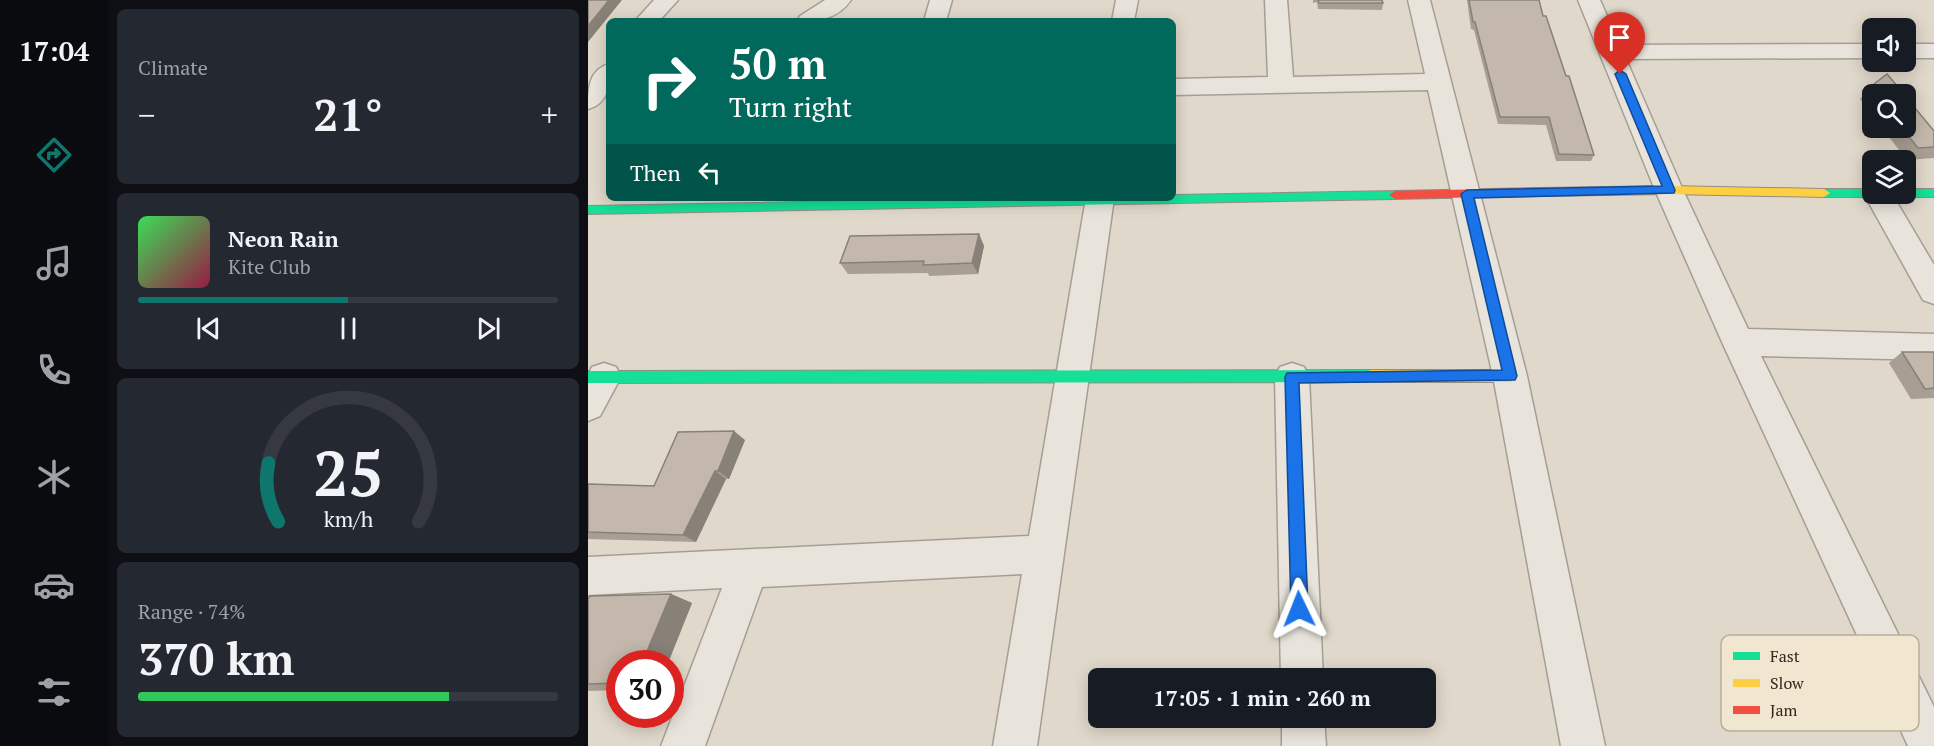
<!DOCTYPE html>
<meta charset="utf-8">
<style>
:root{--surface:#171b24;--page:#242831;--text:#f1f3f6;--muted:#9ea1a6;--line:#363941;--accent:#0f766e}
body{margin:0;font-family:"PT Serif",serif;background:var(--page);color:var(--text);height:100vh;display:flex;flex-direction:column;font-size:22px;white-space:nowrap}
*{box-sizing:border-box;margin:0}
p{font-size:20px;color:var(--muted)}
.icon{flex:none;width:33px;height:33px;fill:none;stroke:currentColor;stroke-width:2;stroke-linecap:round;stroke-linejoin:round}
.map{position:relative;flex:1;overflow:hidden}
.drawer{display:flex;flex-direction:column;gap:9px;padding:9px;background:#0d0f14;width:480px}
.drawer>*{flex:none}
.banner{position:absolute;left:18px;top:18px;width:570px;height:183px;border-radius:9px;box-shadow:0 3px 15px #0003;background:#00695c;color:#fff;overflow:hidden}
.controls{position:absolute;left:1274px;top:18px;display:grid;gap:12px}
.controls a{display:grid;place-items:center;width:54px;height:54px;border-radius:9px;background:var(--surface);box-shadow:0 3px 15px #0003;font-size:30px}
.speed{position:absolute;left:18px;top:650px;display:flex;gap:12px;font-size:30px;font-weight:700;text-align:center}
.speed>*{display:grid;place-content:center;width:78px;height:78px;border-radius:50%;background:var(--surface);box-shadow:0 3px 15px #0003;line-height:1}
.speed .limit{border:9px solid #d22;background:#fff;color:#111}
.pin{position:absolute;display:grid;place-items:center;width:51px;height:51px;color:#fff;margin:-62px -26px;border-radius:50% 50% 50% 0;rotate:-45deg;box-shadow:0 0 6px #0007}
.pin .icon{rotate:45deg}
.me{position:absolute;width:66px;margin:-33px;rotate:358deg;stroke-linejoin:round;filter:drop-shadow(0 0 4px #0008)}
.turn{display:flex;align-items:center;gap:21px;height:126px;padding:0 24px;font-size:27px}
.turn .icon{width:78px;height:78px;stroke-width:2.5}
.turn b{display:block;font-size:42px;line-height:51px}
.then{display:flex;align-items:center;height:57px;padding:0 24px;background:#0003;gap:12px;font-size:22px}
.big{font-size:45px;font-weight:600;line-height:1.1}
.drawer .widget{flex:1;display:flex;flex-direction:column;justify-content:center;gap:9px;min-width:0;padding:0 21px;border-radius:9px;background:var(--page)}
.drawer .dial{align-items:center;gap:0}
.dial svg{height:156px;overflow:visible;fill:none;stroke:var(--line);stroke-width:7;stroke-linecap:round;text-anchor:middle}
.dial text{fill:var(--text);stroke:none}
.song{display:flex;align-items:center;gap:18px}
.cover{width:72px;height:72px;border-radius:9px;background:linear-gradient(135deg,hsl(130 70% 55%),hsl(340 70% 35%))}
.played{height:6px;border-radius:3px;background:linear-gradient(90deg,var(--accent) 50%,var(--line) 50%)}
.keys{display:flex;justify-content:space-around;direction:ltr}
.heat{display:flex;justify-content:space-between;align-items:center;font-size:33px;direction:ltr}
.charge{height:9px;border-radius:4px;background:linear-gradient(90deg,#34c759 74%,var(--line) 0)}
.trip{position:absolute;left:500px;top:668px;width:348px;height:60px;border-radius:9px;background:var(--surface);box-shadow:0 3px 15px #0003;font-weight:600;line-height:60px;text-align:center}
main{display:flex;flex:1;min-height:0}
.dock{display:flex;flex-direction:column;width:108px;justify-content:space-around;align-items:center;background:#090b0e;color:var(--muted)}
.dock .icon{width:42px;height:42px}
.dock .selected{color:var(--accent)}
.dock b{font-size:27px;color:var(--text)}
.map>svg:first-child{display:block}
</style>
<main>
<nav class="dock">
<b>17:04</b>
<svg class="icon selected" aria-label="directions" viewBox="0 0 24 24"><path d="M12 3l9 9-9 9-9-9zM9 14v-3h6M13 9l2 2-2 2"/></svg>
<svg class="icon" aria-label="music" viewBox="0 0 24 24"><path d="M9 18V5l10-2v13"/><circle cx="6" cy="18" r="3"/><circle cx="16" cy="16" r="3"/></svg>
<svg class="icon" aria-label="phone" viewBox="0 0 24 24"><path d="M5 4h4l2 5-3 2q2 4 5 5l2-3 5 2v4C11 20 4 13 5 4z"/></svg>
<svg class="icon" aria-label="climate" viewBox="0 0 24 24"><path d="M12 3v18M4 7l16 10M4 17L20 7"/></svg>
<svg class="icon" aria-label="car" viewBox="0 0 24 24"><path d="M5 17H2v-5l4-1 3-4h7l3 4 3 1v5h-3M9 17h6M6 11h13"/><circle cx="7" cy="17" r="2"/><circle cx="17" cy="17" r="2"/></svg>
<svg class="icon" aria-label="filters" viewBox="0 0 24 24"><path d="M4 7h16M4 17h16"/><circle cx="9" cy="7" r="2"/><circle cx="15" cy="17" r="2"/></svg>
</nav>
<section class="drawer">
<div class="widget"><p>Climate</p>
<div class="heat"><a>−</a><b class="big">21°</b><a>+</a></div>
</div>
<div class="widget">
<div class="song"><i class="cover"></i><div><b>Neon Rain</b><p>Kite Club</p></div></div>
<div class="played"></div>
<div class="keys"><svg class="icon" aria-label="previous" viewBox="0 0 24 24"><path d="M18 5L8 12l10 7zM5 5v14"/></svg><svg class="icon" aria-label="pause" viewBox="0 0 24 24"><path d="M8 5v14M16 5v14"/></svg><svg class="icon" aria-label="next" viewBox="0 0 24 24"><path d="M6 5l10 7-10 7zM19 5v14"/></svg></div>
</div>
<div class="widget dial"><svg viewBox="0 0 100 80">
<path d="M14 69A42 42 0 1 1 86 69"/>
<path d="M14 69A42 42 0 0 1 9 39" stroke="#0f766e"/>
<text x="50" y="56" font-size="32" font-weight="700">25</text>
<text x="50" y="72" font-size="11">km/h</text>
</svg></div>
<div class="widget"><p>Range · 74%</p><b class="big">370 km</b><div class="charge"></div></div>
</section>
<div class="map">
<svg width="1346" height="746" viewBox="0 0 1346 746">
<rect width="100%" height="100%" fill="#e0d8ca"/>
<g fill="none" stroke-linecap="round" stroke-linejoin="round">
<defs>
<path id="street" d="M66,0H90L71,21H47Z
M237,0H263C249,20 230,21 209,21L212,16Z
M342,0H364L358,21H336Z
M528,0H550L546,21H524Z
M677,0H699L705,77L837,74L820,0H842L939,376L1017,746H973L905,376L840,90L585,95V79L680,77Z
M990,0H1012L1032,45L1284,44V58L1038,59L1095,190L1160,329L1346,334V360L1173,356L1346,707V746H1320L1134,342L1067,190Z
M1317,44H1346V58H1317Z
M21,64C21,84 22,103 0,109C0,90 0,70 21,64Z
M1284,186V194H1304L1346,265V304L1335,300L1276,194L1280,187Z
M498,198H526L449,746H405L434,574L174,587L117,746H73L134,588L0,595V557L441,536Z
M16,363L28,367L33,377L12,416L0,421V375L4,367Z
M704,363L716,367L721,377L735,678H693L687,377L692,367Z
M694,717H736L738,746H694Z"/>
<path id="fast" d="M1236,189H1284V194H1317V189H1346V197H1236L1230,193Z
M807,191L813,195L807,199L0,214V206L424,198H585V195Z
M783,370L788,372L790,376L788,380L783,382L0,383V371Z"/>
<path id="slow" d="M1081,186L1236,189L1242,193L1236,197L1081,194L952,196L946,192L952,188Z
M783,370H922L927,372L929,376L927,380L922,382H783L778,380L776,376L778,372Z"/>
<path id="jam" d="M952,188L958,192L952,196L807,199L801,195L807,191Z"/>
</defs>
<use href="#street" stroke="#a59e94" stroke-width="3"/>
<use href="#fast" stroke="#948d84" stroke-width="2"/>
<use href="#slow" stroke="#948d84" stroke-width="2"/>
<use href="#jam" stroke="#948d84" stroke-width="2"/>
<use href="#street" fill="#e8e4db" fill-rule="evenodd"/>
<use href="#fast" fill="#16e098" fill-rule="evenodd"/>
<use href="#slow" fill="#ffcf43" fill-rule="evenodd"/>
<use href="#jam" fill="#f24e42" fill-rule="evenodd"/>
</g>
<path fill="#a89e93" d="M725,0H794L795,3L794,10L730,9L729,2L725,3Z
M879,0H951L955,16L1006,155L1003,161H968L958,125L910,124L886,30L883,29Z
M1282,87L1316,94H1284V114L1272,99Z
M1294,128H1317L1346,131V158L1319,160Z
M391,234L396,246L390,274L341,276L340,273L260,274L252,263Z
M1314,352H1346V398L1323,399L1301,363Z
M157,440L141,479H138L108,542L0,539V484L66,486Z
M83,594L104,603L80,663H32V690L0,691V599Z"/>
<path fill="#888178" d="M21,0H34L0,42V26Z
M391,234L396,246L390,274L384,263Z
M146,431L157,440L141,479L130,471Z
M127,471L138,479L108,542L95,535Z
M83,594L104,603L80,663H54Z"/>
<path fill="#c3b8ab" stroke="#888178" stroke-width="1.5" d="M0,0H21L0,26Z
M730,0H794L795,3H731Z
M881,0H951L955,16H958L978,76H981L1006,155L971,154L961,117H912L887,22H885Z
M1299,74L1316,94H1288L1282,87Z
M1317,96L1346,131V147L1330,148L1314,128H1317Z
M391,234L384,263L335,265L336,261L252,263L262,236Z
M1314,352H1346V388L1337,389Z
M146,431L130,471H127L95,535L0,532V484L66,486L90,432Z
M83,594L54,663H32V683L0,684V599L2,596Z"/>
<path fill="#1a73e8" stroke="#114b97" stroke-width="1.5" d="M1032,70L1038,74L1087,190L1086,193L886,198L929,376L927,380L711,383L720,609L717,614L711,617L705,614L703,609L697,377L699,373L914,370L873,194L879,190L1074,186L1027,74Z"/>
<rect x="1133" y="635" width="198" height="96" rx="9" fill="#f1e7d0" stroke="#b8ad9a" stroke-width="1.5"/>
<rect x="1145" y="652" width="27" height="8" fill="#16e098"/>
<rect x="1145" y="679" width="27" height="8" fill="#ffcf43"/>
<rect x="1145" y="706" width="27" height="8" fill="#f24e42"/>
<g font-size="16" fill="#32271d">
<text x="1182" y="662">Fast</text>
<text x="1182" y="689">Slow</text>
<text x="1182" y="716">Jam</text>
</g>
</svg>
<div class="controls">
<a><svg class="icon" aria-label="sound" viewBox="0 0 24 24"><path d="M4 9h4l5-4v14l-5-4H4zM17 9q2 3 0 6"/></svg></a>
<a><svg class="icon" aria-label="search" viewBox="0 0 24 24"><circle cx="10" cy="10" r="6"/><path d="M15 15l6 6"/></svg></a>
<a><svg class="icon" aria-label="layers" viewBox="0 0 24 24"><path d="M12 4l9 5-9 5-9-5zM3 14l9 5 9-5"/></svg></a>
</div>
<div class="speed"><div class="limit">30</div></div>
<div class="pin" style="left:1032px;top:74px;background:#d93025"><svg class="icon" aria-label="arrive" viewBox="0 0 24 24"><path d="M6 21V4h12l-3 4 3 4H6"/></svg></div>
<svg class="me" style="left:711px;top:609px" viewBox="-20 -20 40 40"><path d="M0-17L14 15 0 8-14 15z" fill="#1a73e8" stroke="#fff" stroke-width="4"/></svg>
<div class="trip">17:05 · 1 min · 260 m</div>
<div class="banner">
<div class="turn"><svg class="icon" aria-label="right" viewBox="0 0 24 24"><path d="M7 20v-9h11M14 6l5 5-5 5"/></svg><div><b>50 m</b>Turn right</div></div>
<div class="then">Then<svg class="icon" aria-label="left" viewBox="0 0 24 24"><path d="M17 20v-9H6M10 6l-5 5 5 5"/></svg></div>
</div>
</div>
</main>
